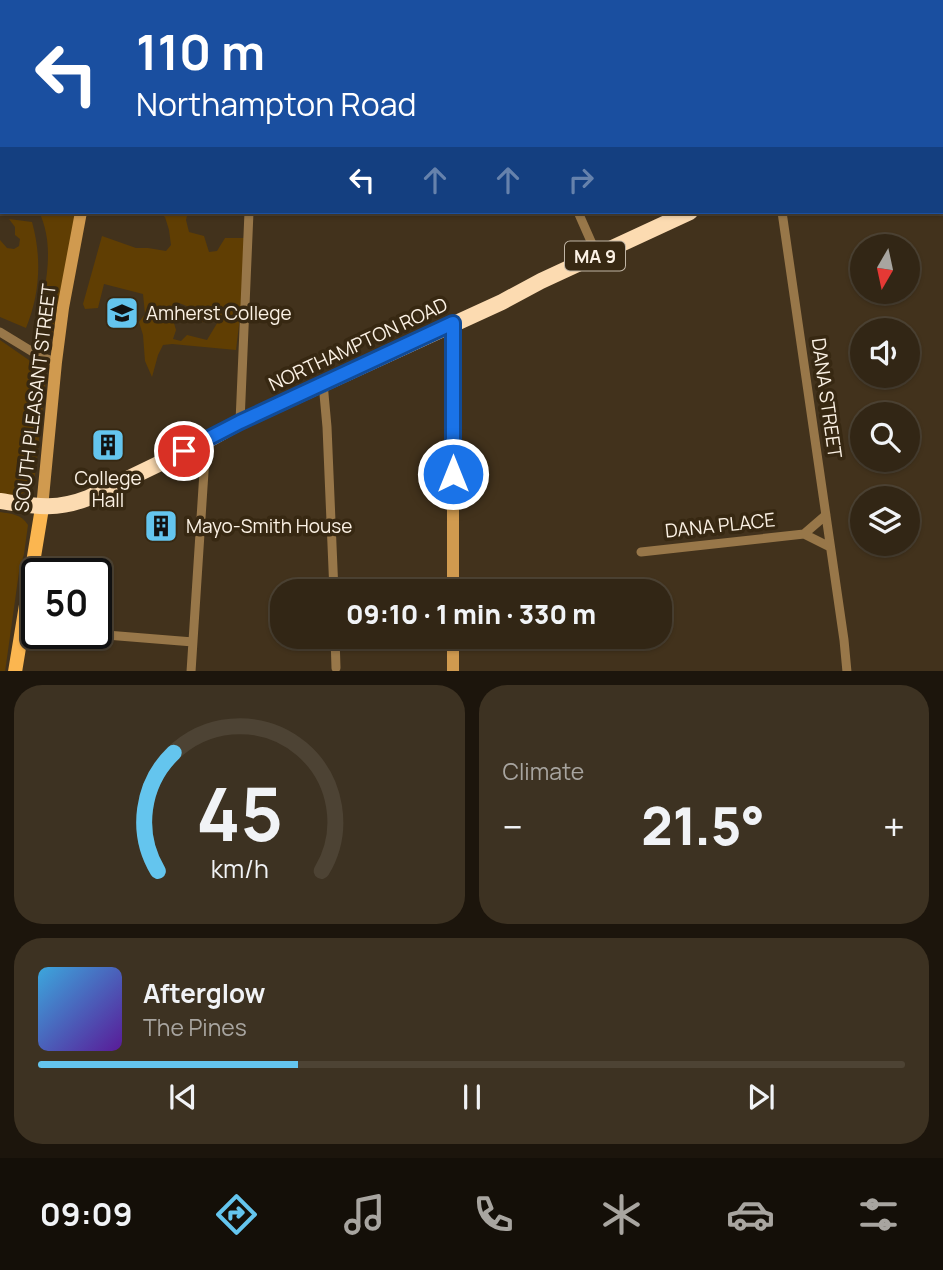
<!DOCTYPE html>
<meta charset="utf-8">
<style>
:root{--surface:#322615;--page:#3d3222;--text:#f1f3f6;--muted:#a8a5a0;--line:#4d4334;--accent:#64c5ee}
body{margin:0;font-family:Manrope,sans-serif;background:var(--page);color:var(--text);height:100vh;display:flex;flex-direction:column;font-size:26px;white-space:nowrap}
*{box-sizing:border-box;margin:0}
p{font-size:23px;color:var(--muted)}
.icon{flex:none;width:38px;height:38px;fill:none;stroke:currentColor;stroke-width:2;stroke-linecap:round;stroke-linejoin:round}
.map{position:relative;height:671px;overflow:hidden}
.sheet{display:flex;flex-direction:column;gap:14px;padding:14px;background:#1c150c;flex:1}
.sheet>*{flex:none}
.top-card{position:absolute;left:0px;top:0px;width:943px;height:214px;box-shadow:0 2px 5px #0004,0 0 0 2px var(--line);background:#1a4fa0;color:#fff;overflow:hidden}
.needle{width:46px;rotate:189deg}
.tools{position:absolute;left:850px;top:234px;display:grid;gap:14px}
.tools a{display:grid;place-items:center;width:70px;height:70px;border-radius:50%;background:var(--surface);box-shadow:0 2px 5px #0004,0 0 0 2px var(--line);font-size:35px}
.speed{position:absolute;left:21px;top:558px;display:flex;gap:14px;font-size:35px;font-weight:700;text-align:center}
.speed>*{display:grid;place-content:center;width:91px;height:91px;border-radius:50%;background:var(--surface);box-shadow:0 2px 5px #0004,0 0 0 2px var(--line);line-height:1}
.speed .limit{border:4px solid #111;border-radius:10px;background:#fff;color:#111}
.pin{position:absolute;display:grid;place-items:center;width:60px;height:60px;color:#fff;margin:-30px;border:4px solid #fff;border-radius:50%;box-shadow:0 2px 7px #0007}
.me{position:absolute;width:77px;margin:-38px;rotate:0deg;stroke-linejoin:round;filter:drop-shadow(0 0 5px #0008)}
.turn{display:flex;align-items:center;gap:24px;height:147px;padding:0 21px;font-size:32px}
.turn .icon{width:91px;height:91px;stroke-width:2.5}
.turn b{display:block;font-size:49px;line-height:60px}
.lanes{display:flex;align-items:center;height:66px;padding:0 21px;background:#0003;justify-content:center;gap:35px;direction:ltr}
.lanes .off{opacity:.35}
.big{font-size:52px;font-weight:800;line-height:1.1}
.sheet .card{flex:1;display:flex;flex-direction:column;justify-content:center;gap:10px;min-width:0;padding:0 24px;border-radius:28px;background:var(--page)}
.sheet .dial{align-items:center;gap:0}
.dial svg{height:182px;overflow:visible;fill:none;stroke:var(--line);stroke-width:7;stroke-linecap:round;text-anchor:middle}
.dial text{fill:var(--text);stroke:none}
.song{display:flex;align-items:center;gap:21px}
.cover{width:84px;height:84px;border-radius:10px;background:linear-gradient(135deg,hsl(200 70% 55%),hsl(270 70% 35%))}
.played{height:7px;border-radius:4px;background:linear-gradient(90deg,var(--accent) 30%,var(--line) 30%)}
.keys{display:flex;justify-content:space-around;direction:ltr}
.heat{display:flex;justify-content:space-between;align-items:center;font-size:38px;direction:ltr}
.sheet .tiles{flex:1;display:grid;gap:14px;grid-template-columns:1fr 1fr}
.card:last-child{grid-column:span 2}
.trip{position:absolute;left:270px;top:579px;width:402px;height:70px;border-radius:28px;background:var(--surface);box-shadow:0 2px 5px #0004,0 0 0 2px var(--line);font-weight:800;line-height:70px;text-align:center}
.dock{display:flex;height:112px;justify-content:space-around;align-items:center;background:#140f08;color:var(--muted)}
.dock .icon{width:49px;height:49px}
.dock .on{color:var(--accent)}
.dock b{font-size:32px;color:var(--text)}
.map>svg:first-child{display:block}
</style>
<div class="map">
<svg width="943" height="672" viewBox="0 0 943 672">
<rect width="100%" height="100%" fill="#42321c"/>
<path fill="#603e03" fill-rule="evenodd" d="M530,0H943V87H942V2H531Z
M39,212H76L52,336L35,332C44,293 57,249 39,212Z
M158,212H188L186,220L189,232L204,236L209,252L217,251L225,238H244L242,300L236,350L172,344L163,345L158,355L152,377L145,361L143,335L139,322L145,314L143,294L104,284L98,308L85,309L83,304L102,236L136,248H148L166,251L171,245L169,230L165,217ZM179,303L199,311L196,320L207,323L211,315L219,320L207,340L187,335L181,341L173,339L176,330L171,313Z
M9,219L32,222C42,258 40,294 26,328L0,317V240L7,248L14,249L19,246L20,239L15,235V227Z
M0,340L39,367L46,377L34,483C25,497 15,496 0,494Z
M0,512C12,514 21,514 28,525L24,554L19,572L5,672L0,671Z"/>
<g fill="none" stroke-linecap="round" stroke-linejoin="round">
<path stroke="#987749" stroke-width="9" d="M521,0V2
M150,2L151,0
M365,2L367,0
M578,212L597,255
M782,212L844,640L847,672
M0,332L41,357L56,362
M323,383L327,427L334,592
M240,422L249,212
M804,534L830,547
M641,552L804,534L826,515
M22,626L37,628
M94,634L193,642
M335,637L336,668
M191,672L206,441"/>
<path stroke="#d09a4f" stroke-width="12" d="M128,2V0
M42,508L56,362L63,308L81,212
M453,592V323
M453,672V637"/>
<path stroke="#fbb650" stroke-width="14" d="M15,672L42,508"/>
<path stroke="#fcdbb1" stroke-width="16" d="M942,97H943
M0,501C34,506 55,511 88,498L206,441L240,422L502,302L541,281L690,212"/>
</g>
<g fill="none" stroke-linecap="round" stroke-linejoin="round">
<defs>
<path id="route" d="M184,451L240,422L453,323V474"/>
</defs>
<use href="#route" stroke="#114b97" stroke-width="18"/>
<use href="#route" stroke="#1a73e8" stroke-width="12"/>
</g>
<defs>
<symbol id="university-square" viewBox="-11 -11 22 22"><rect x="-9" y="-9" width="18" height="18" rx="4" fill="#64c5ee" stroke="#372812"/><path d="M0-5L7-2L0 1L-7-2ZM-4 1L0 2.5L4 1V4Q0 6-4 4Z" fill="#111"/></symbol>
<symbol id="building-square" viewBox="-11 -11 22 22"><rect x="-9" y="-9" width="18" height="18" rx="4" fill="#64c5ee" stroke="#372812"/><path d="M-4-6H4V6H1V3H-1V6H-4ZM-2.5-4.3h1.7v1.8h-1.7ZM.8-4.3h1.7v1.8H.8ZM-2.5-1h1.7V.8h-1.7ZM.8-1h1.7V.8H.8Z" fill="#111"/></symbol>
</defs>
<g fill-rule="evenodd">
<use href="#university-square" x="103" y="294" width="38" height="38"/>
<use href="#building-square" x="89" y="426" width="38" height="38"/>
<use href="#building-square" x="142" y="507" width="38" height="38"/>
</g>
<g text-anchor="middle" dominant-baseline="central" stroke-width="7" stroke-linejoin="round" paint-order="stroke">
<rect fill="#372812" stroke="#c0b5a5" stroke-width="2" x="565" y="241.5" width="60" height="29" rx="5"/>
<g font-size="18" font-weight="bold" fill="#fbf1e4">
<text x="595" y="256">MA 9</text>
</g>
<g font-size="19" fill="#fbf1e4" stroke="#372812" text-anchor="start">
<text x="146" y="313">Amherst College</text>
<text x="108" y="478" text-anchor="middle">College<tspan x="108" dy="22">Hall</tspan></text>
<text x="186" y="526">Mayo-Smith House</text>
</g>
<g font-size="19" fill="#fbf1e4" stroke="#372812">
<text transform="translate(358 344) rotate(-25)">NORTHAMPTON ROAD</text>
<text transform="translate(35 398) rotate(-83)">SOUTH PLEASANT STREET</text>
<text transform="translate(827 398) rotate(82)">DANA STREET</text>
<text transform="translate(720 525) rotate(-6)">DANA PLACE</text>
</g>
</g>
</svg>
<div class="tools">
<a><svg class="needle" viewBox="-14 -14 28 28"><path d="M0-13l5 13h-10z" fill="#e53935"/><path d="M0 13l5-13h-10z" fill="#a8a5a0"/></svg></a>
<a><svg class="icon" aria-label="sound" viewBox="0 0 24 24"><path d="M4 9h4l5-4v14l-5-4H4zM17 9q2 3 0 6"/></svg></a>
<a><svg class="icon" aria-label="search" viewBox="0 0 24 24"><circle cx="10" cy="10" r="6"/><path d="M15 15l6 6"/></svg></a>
<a><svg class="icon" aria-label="layers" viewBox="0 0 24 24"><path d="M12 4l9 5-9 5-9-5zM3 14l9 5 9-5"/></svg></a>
</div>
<div class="speed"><div class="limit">50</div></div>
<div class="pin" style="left:184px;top:451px;background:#d93025"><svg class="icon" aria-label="arrive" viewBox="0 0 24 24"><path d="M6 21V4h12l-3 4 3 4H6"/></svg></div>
<svg class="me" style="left:453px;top:474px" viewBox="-20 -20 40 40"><circle r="17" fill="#1a73e8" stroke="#fff" stroke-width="3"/><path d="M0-11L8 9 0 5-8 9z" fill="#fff"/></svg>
<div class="trip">09:10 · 1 min · 330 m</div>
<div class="top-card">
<div class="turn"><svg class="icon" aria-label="left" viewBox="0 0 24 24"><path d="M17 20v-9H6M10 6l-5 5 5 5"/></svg><div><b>110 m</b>Northampton Road</div></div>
<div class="lanes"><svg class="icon" aria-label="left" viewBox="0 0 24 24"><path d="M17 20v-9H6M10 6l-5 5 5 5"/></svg><svg class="icon off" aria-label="ahead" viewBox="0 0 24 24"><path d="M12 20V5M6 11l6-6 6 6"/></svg><svg class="icon off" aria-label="ahead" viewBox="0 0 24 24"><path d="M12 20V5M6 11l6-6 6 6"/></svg><svg class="icon off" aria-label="right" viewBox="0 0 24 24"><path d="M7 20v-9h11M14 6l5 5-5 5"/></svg></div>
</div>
</div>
<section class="sheet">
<div class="tiles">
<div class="card dial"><svg viewBox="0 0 100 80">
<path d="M14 69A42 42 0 1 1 86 69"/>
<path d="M14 69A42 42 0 0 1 21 17" stroke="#64c5ee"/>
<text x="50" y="56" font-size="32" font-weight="700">45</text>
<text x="50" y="72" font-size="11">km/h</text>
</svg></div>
<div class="card"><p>Climate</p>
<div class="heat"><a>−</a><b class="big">21.5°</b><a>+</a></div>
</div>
<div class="card">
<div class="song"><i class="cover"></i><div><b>Afterglow</b><p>The Pines</p></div></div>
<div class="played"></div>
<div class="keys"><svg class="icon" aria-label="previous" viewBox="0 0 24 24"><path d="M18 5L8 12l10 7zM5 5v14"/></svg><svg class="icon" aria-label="pause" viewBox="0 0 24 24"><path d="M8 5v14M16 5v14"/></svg><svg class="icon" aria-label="next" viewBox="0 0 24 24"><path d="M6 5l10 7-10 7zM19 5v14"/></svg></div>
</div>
</div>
</section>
<nav class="dock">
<b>09:09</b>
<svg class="icon on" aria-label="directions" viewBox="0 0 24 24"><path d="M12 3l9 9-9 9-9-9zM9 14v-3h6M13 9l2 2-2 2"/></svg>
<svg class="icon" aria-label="music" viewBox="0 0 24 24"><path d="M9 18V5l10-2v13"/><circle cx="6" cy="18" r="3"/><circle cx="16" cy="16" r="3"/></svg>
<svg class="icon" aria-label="phone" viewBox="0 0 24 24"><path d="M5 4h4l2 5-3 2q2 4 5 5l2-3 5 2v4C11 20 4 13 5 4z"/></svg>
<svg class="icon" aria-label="climate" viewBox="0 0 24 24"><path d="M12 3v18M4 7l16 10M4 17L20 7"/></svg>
<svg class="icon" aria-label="car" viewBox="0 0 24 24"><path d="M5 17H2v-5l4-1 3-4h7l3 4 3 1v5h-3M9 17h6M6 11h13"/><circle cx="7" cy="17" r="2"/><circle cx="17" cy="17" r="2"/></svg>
<svg class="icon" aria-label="filters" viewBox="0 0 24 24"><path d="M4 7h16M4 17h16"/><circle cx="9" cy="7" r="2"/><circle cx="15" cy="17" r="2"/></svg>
</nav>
